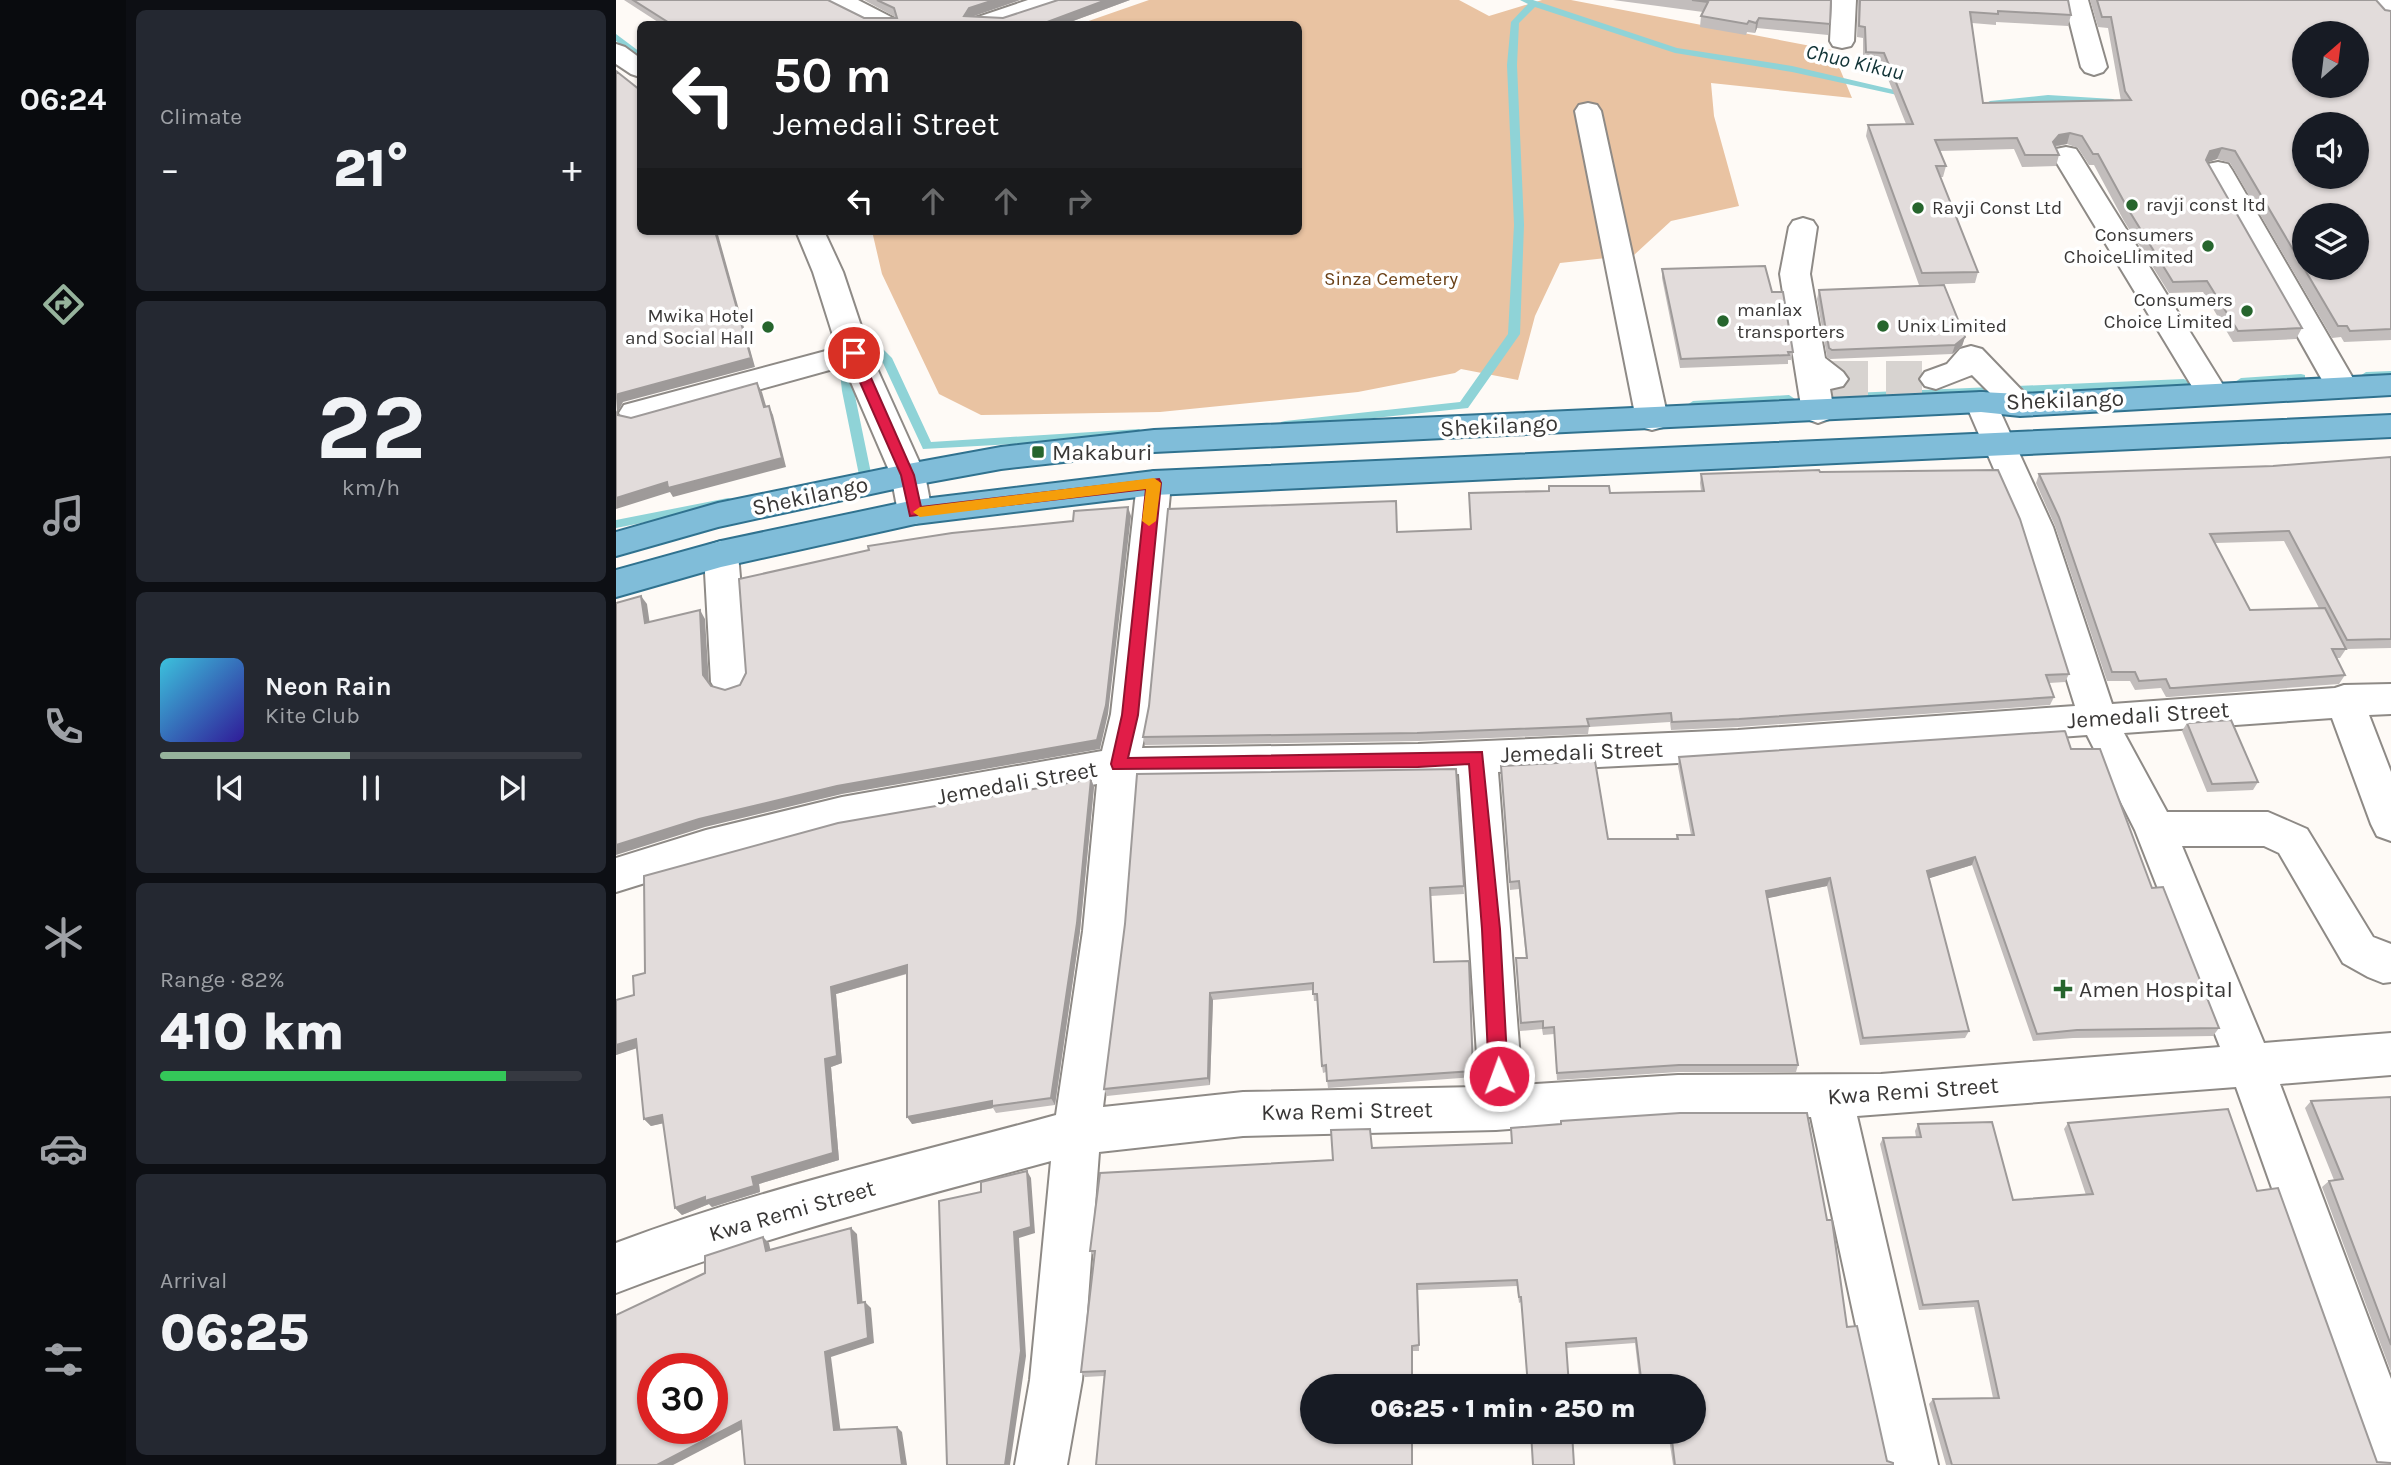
<!DOCTYPE html>
<meta charset="utf-8">
<style>
:root{--surface:#171b24;--page:#242831;--text:#f1f3f6;--muted:#9ea1a6;--line:#363941;--accent:#96b39c}
body{margin:0;font-family:Karla,sans-serif;background:var(--page);color:var(--text);height:100vh;display:flex;flex-direction:column;font-size:26px;white-space:nowrap}
*{box-sizing:border-box;margin:0}
p{font-size:23px;color:var(--muted)}
.icon{flex:none;width:38px;height:38px;fill:none;stroke:currentColor;stroke-width:2;stroke-linecap:round;stroke-linejoin:round}
.map{position:relative;flex:1;overflow:hidden}
.side{display:flex;flex-direction:column;gap:10px;padding:10px;background:#0d0f14;width:490px}
.side>*{flex:none}
.guide{position:absolute;left:21px;top:21px;width:665px;height:214px;border-radius:10px;box-shadow:0 2px 5px #0004;background:#202124;color:#fff;overflow:hidden}
.needle{width:46px;rotate:28deg}
.fabs{position:absolute;left:1676px;top:21px;display:grid;gap:14px}
.fabs a{display:grid;place-items:center;width:77px;height:77px;border-radius:50%;background:var(--surface);box-shadow:0 2px 5px #0004;font-size:35px}
.speed{position:absolute;left:21px;top:1353px;display:flex;gap:14px;font-size:35px;font-weight:700;text-align:center}
.speed>*{display:grid;place-content:center;width:91px;height:91px;border-radius:50%;background:var(--surface);box-shadow:0 2px 5px #0004;line-height:1}
.speed .limit{border:10px solid #d22;background:#fff;color:#111}
.pin{position:absolute;display:grid;place-items:center;width:60px;height:60px;color:#fff;margin:-30px;border:4px solid #fff;border-radius:50%;box-shadow:0 2px 7px #0007}
.me{position:absolute;width:77px;margin:-38px;rotate:358deg;stroke-linejoin:round;filter:drop-shadow(0 0 5px #0008)}
.turn{display:flex;align-items:center;gap:24px;height:147px;padding:0 21px;font-size:32px}
.turn .icon{width:91px;height:91px;stroke-width:2.5}
.turn b{display:block;font-size:49px;line-height:60px}
.lanes{display:flex;align-items:center;height:66px;padding:0 21px;background:#0003;justify-content:center;gap:35px;direction:ltr}
.lanes .off{opacity:.35}
.big{font-size:52px;font-weight:800;line-height:1.1}
.side .card{flex:1;display:flex;flex-direction:column;justify-content:center;gap:10px;min-width:0;padding:0 24px;border-radius:10px;background:var(--page)}
.side .dial{align-items:center;gap:0}
.dial b{font-size:91px;line-height:1}
.song{display:flex;align-items:center;gap:21px}
.cover{width:84px;height:84px;border-radius:10px;background:linear-gradient(135deg,hsl(190 70% 55%),hsl(250 70% 35%))}
.played{height:7px;border-radius:4px;background:linear-gradient(90deg,var(--accent) 45%,var(--line) 45%)}
.keys{display:flex;justify-content:space-around;direction:ltr}
.heat{display:flex;justify-content:space-between;align-items:center;font-size:38px;direction:ltr}
.charge{height:10px;border-radius:5px;background:linear-gradient(90deg,#34c759 82%,var(--line) 0)}
.trip{position:absolute;left:684px;top:1374px;width:406px;height:70px;border-radius:35px;background:var(--surface);box-shadow:0 2px 5px #0004;font-weight:800;line-height:70px;text-align:center}
main{display:flex;flex:1;min-height:0}
.menu{display:flex;flex-direction:column;width:126px;justify-content:space-around;align-items:center;background:#090b0e;color:var(--muted)}
.menu .icon{width:49px;height:49px}
.menu .current{color:var(--accent)}
.menu b{font-size:32px;color:var(--text)}
.map>svg:first-child{display:block}
</style>
<main>
<nav class="menu">
<b>06:24</b>
<svg class="icon current" aria-label="directions" viewBox="0 0 24 24"><path d="M12 3l9 9-9 9-9-9zM9 14v-3h6M13 9l2 2-2 2"/></svg>
<svg class="icon" aria-label="music" viewBox="0 0 24 24"><path d="M9 18V5l10-2v13"/><circle cx="6" cy="18" r="3"/><circle cx="16" cy="16" r="3"/></svg>
<svg class="icon" aria-label="phone" viewBox="0 0 24 24"><path d="M5 4h4l2 5-3 2q2 4 5 5l2-3 5 2v4C11 20 4 13 5 4z"/></svg>
<svg class="icon" aria-label="climate" viewBox="0 0 24 24"><path d="M12 3v18M4 7l16 10M4 17L20 7"/></svg>
<svg class="icon" aria-label="car" viewBox="0 0 24 24"><path d="M5 17H2v-5l4-1 3-4h7l3 4 3 1v5h-3M9 17h6M6 11h13"/><circle cx="7" cy="17" r="2"/><circle cx="17" cy="17" r="2"/></svg>
<svg class="icon" aria-label="filters" viewBox="0 0 24 24"><path d="M4 7h16M4 17h16"/><circle cx="9" cy="7" r="2"/><circle cx="15" cy="17" r="2"/></svg>
</nav>
<section class="side">
<div class="card"><p>Climate</p>
<div class="heat"><a>−</a><b class="big">21°</b><a>+</a></div>
</div>
<div class="card dial"><b>22</b><p>km/h</p></div>
<div class="card">
<div class="song"><i class="cover"></i><div><b>Neon Rain</b><p>Kite Club</p></div></div>
<div class="played"></div>
<div class="keys"><svg class="icon" aria-label="previous" viewBox="0 0 24 24"><path d="M18 5L8 12l10 7zM5 5v14"/></svg><svg class="icon" aria-label="pause" viewBox="0 0 24 24"><path d="M8 5v14M16 5v14"/></svg><svg class="icon" aria-label="next" viewBox="0 0 24 24"><path d="M6 5l10 7-10 7zM19 5v14"/></svg></div>
</div>
<div class="card"><p>Range · 82%</p><b class="big">410 km</b><div class="charge"></div></div>
<div class="card"><p>Arrival</p><b class="big">06:25</b></div>
</section>
<div class="map">
<svg width="1775" height="1465" viewBox="0 0 1775 1465">
<rect width="100%" height="100%" fill="#fefaf6"/>
<path fill="#e9c3a2" d="M533,0H843L873,16L926,0H955L1216,50L1236,98L1095,83L1098,116L1123,206L1055,221L1018,255L944,263L919,316L902,380L845,369L839,373L742,392L544,412L365,415L323,394L266,274L256,231H682V24H464Z"/>
<g fill="none" stroke-linecap="round" stroke-linejoin="round">
<path fill="#8fd3d7" fill-rule="evenodd" d="M904,0H917L1061,48L1176,66L1300,95L1295,98L1176,72L1059,53L919,7L903,23L901,65L908,225L904,334L852,408L665,428V422L669,421L844,402L892,334L898,225L891,65L895,22L912,4Z
M0,34L24,52V59L0,41Z
M1432,95L1497,99L1502,102L1497,105L1432,101L1374,107L1369,104L1374,101Z
M238,332L242,334L246,341L263,345L276,358L315,442L523,429L529,433L523,437L307,449L267,363L255,351L237,346L232,336Z
M228,350L234,354L238,391L256,478L254,481L239,484L233,480L235,477L243,475L226,391L222,354Z
M1775,371V379L1750,380L1744,376L1750,372Z
M1685,374L1689,375V381L1625,386L1619,382L1625,378Z
M1568,379L1574,383L1572,386L1236,401L1230,397L1236,393Z
M1173,395L1179,399L1177,402L1077,409L1071,405L1077,401Z
M112,498L116,499L118,502L116,505L0,528V520Z"/>
<path stroke="#d7d3d0" stroke-width="36" stroke-dasharray="36 18" stroke-linecap="butt" d="M1216,379H1320"/>
<defs>
<path id="minor" d="M211,0H242L279,19L282,24H252L214,5Z
M412,0H448L445,5L388,24H353L356,19Z
M1216,0H1240L1238,41L1235,46L1226,48L1217,46L1214,41Z
M1448,0H1472L1491,67L1487,72L1478,75L1469,72L1465,67Z
M1750,0H1775V21L1766,19Z
M0,44L9,47L24,58V77L15,74L0,64Z
M972,103L981,105L985,111L1052,419L1047,427L1036,430L1025,427L1020,419L959,111L963,105Z
M1450,147L1460,149L1464,155L1612,393L1607,400L1596,403L1585,400L1580,393L1436,155L1440,149Z
M1602,162L1612,164L1616,170L1742,387L1737,394L1726,397L1715,394L1710,387L1588,170L1592,164Z
M1187,218L1197,221L1201,227L1194,274L1209,358L1227,372L1232,379L1227,386L1214,389L1218,412L1213,419L1202,423L1191,419L1186,412L1164,274L1173,227L1177,221Z
M180,231H208L227,272L254,353L309,475L316,512L311,520L299,524L287,520L282,512L275,475L228,366L19,424L8,421L3,413L8,405L221,348L197,272Z
M1355,346L1366,349L1420,405L1415,412C1397,417 1391,411 1378,398L1437,527L1496,704L1719,688L1728,685L1775,684V714L1753,715L1775,772V841L1761,836L1755,824L1716,718L1508,733L1551,812H1652L1691,829L1757,937L1775,944V982L1767,983L1752,977L1727,963L1663,853L1648,846H1566L1648,1043L1775,1033V1075L1664,1084L1775,1379V1465H1755L1749,1450L1620,1087L1241,1116L1322,1465H1270L1195,1117H1062L880,1130L627,1136L483,1152L466,1380L451,1465H399L414,1380L435,1161C289,1201 141,1238 0,1293V1243C143,1189 293,1155 440,1115L467,931L481,784L226,829L90,864L0,892V858L90,830L226,797L486,751L495,714L521,483L526,475L538,471L550,475L555,483L533,714L526,748L802,744L1122,730L1459,706L1403,527L1349,402L1354,395L1365,392L1375,394L1356,375L1320,389L1309,386L1304,379L1309,372L1331,364L1344,349ZM1471,735L1519,830L1604,1047L1265,1074L1062,1075L906,1085L882,772L1122,760ZM843,774L861,1055L860,1087L627,1092L487,1107L509,931L521,779Z
M105,541L117,545L122,554L133,682L127,692L114,696L101,692L95,682L88,554L93,545Z"/>
<path id="major" d="M1775,375V395L1404,416L1365,412L538,452L385,469L292,486L102,527L0,556V532L102,503L292,464L385,447L538,430L1365,392L1404,394Z
M1775,415V437L538,495L299,524L105,567L0,597V570L105,541L299,500L538,471Z"/>
</defs>
<use href="#minor" stroke="#8e8a86" stroke-width="4"/>
<use href="#major" stroke="#30728f" stroke-width="4"/>
<use href="#minor" fill="#fff" fill-rule="evenodd"/>
<use href="#major" fill="#80bdd9" fill-rule="evenodd"/>
</g>
<path fill="#c2bdbc" fill-rule="evenodd" d="M8,0H212L248,18H281L248,0H404L355,17L387,18L442,0H514L449,24H45Z
M997,0H1215L1212,35L1141,28L1139,33L1131,32L1130,35L1084,27L1085,16L1087,12Z
M1242,0H1452L1455,15L1452,26L1380,22V25L1356,23L1367,103L1505,101L1492,28L1482,27L1474,0H1760L1769,10L1775,11V340L1728,342L1725,337L1716,338L1614,163L1601,159L1591,162L1686,328L1680,339L1617,342L1587,292L1553,293L1508,221L1478,165H1473L1462,148L1451,144L1439,147L1443,155L1440,166L1406,167L1398,149L1324,151L1330,166L1327,177H1324L1362,272L1359,283L1303,285L1250,136L1252,125L1290,124L1266,64L1247,63V38L1241,37Z
M1046,269L1156,292L1177,352L1175,360H1172V364L1064,368L1046,278Z
M1203,290L1349,337L1346,346L1336,354L1214,359L1211,357L1201,299Z
M1775,457V648L1730,649L1724,658H1720L1729,675L1723,684L1553,697H1550L1545,688L1519,690L1514,681H1491L1439,526L1420,483L1423,474L1657,466ZM1668,541L1703,608L1634,610L1599,543Z
M1204,472L1453,674L1449,682L1433,683L1438,697L1434,705L1122,727L1055,730L1054,722L973,727L972,734L802,741L529,745L527,737L782,532L855,529L994,493L1085,491L1084,483L1085,474Z
M1571,723L1642,782L1637,790L1591,792L1566,731Z
M1455,749L1536,888L1603,1028L1597,1036L1457,1038L1417,1041L1356,865L1313,878L1353,1031L1349,1038L1244,1045L1211,886L1151,898L1182,1065L1180,1072H1062L941,1080L938,1034L927,1035L926,1029L904,1031L900,958H910L903,889L894,890L885,766L992,839H1060L1061,835H1075L1062,766L1063,757Z
M840,769L848,894L815,896L818,962L853,961L858,1077L712,1088L710,1072L707,1073L706,1066L701,1001H698L697,990L597,1000L594,1085L491,1096L488,1089Z
M475,779L478,787L464,931L439,1105L380,1113L377,1108L296,1124L291,974L220,994L226,1063L215,1067L223,1160L143,1184L144,1192L96,1207L93,1204L66,1215L59,1208L47,1123L35,1126L28,1119L21,1048L0,1055V1000L18,995L29,973Z
M1775,1097V1372L1706,1187L1713,1181L1718,1180L1689,1108L1695,1101Z
M1452,1123L1641,1191L1761,1462L1775,1465H1330L1313,1404L1317,1399L1377,1398L1358,1307L1303,1310L1264,1144L1267,1138L1300,1137L1299,1131L1302,1124L1397,1200L1470,1195L1448,1129Z
M754,1129L756,1148L1231,1327L1271,1461L1277,1465H1057L1052,1432H1078V1386H1024L1019,1343L950,1348L910,1358L905,1302L903,1303L901,1286L802,1290L803,1351H796V1465L488,1376L469,1377L465,1372L478,1256L474,1251L717,1160Z"/>
<path fill="#9e9a99" d="M378,0H404L355,17L348,16L353,8Z
M490,0H514L449,24H426Z
M1143,18L1141,28L1139,33L1140,23Z
M1454,133L1451,144L1439,146L1437,142L1443,135Z
M1606,148L1601,159L1590,163L1586,171L1594,151Z
M99,231H101L139,367L7,402L1,414L0,398Z
M1349,337L1346,346L1336,354L1339,345Z
M141,383L146,392L153,416L148,407Z
M153,406L157,415L170,467L57,497L54,492L0,509V498Z
M512,507L515,516L492,714L484,749L226,794L89,827L0,855V845Z
M25,596L31,604L35,632L29,623Z
M84,610L89,619L93,683L87,675Z
M475,779L478,787L464,931L439,1105L435,1098Z
M1359,857L1356,865L1308,880L1311,871Z
M1214,878L1211,886L1148,899L1150,891Z
M291,965L296,972L220,994L226,1063L215,1067L223,1160L143,1184L144,1192L96,1207L93,1204L66,1215L59,1208L136,1177L209,1059L215,987Z
M594,993L597,1000L594,1085L592,1078Z
M20,1039L27,1046L0,1055V1045Z
M376,1101V1106L377,1108L296,1124L291,1117Z
M46,1115L53,1122L35,1126L28,1119Z
M411,1171L415,1178L419,1233L403,1238L410,1356L394,1465H389L398,1232Z
M235,1228L241,1234L247,1308L242,1303Z
M147,1237L153,1243L156,1257L150,1251Z
M249,1302L255,1308L258,1343L215,1357L225,1434L218,1430L209,1352Z
M125,1421L132,1426L57,1465H41Z
M281,1427L286,1432L291,1465H286Z"/>
<path fill="#e2dcdb" stroke="#9e9a99" stroke-width="2" fill-rule="evenodd" d="M17,0H212L248,18H281L278,8L261,0H378L353,8L348,16L387,18L442,0H490L426,24H55Z
M1076,0H1215L1214,24L1143,18L1140,23L1133,21L1131,24L1085,16L1092,2Z
M1244,0H1452L1455,15L1382,11V14L1354,12L1367,103L1515,100L1509,91L1495,17H1486L1481,0H1760L1769,10L1775,11V329L1734,331L1731,326H1722L1619,151L1606,148L1594,151L1590,160L1686,328L1622,331L1591,281L1557,282L1512,209L1482,154H1477L1466,136L1454,133L1443,135L1437,142L1443,155H1409L1401,138L1319,140L1330,166H1320L1362,272L1306,273L1252,125L1297,124L1268,53L1250,52L1249,27L1243,26ZM1689,33H1741V86H1689ZM1689,124H1741V177H1689ZM1689,215H1741V268H1689Z
M0,71L24,90V231H99L135,358L2,394L0,398Z
M1149,266L1156,292H1167L1177,352H1172L1173,355L1065,359L1046,269Z
M1328,285L1349,337L1339,345L1216,350L1213,348L1203,290Z
M141,383L148,407L153,406L166,458L52,488L51,482L0,498V412L2,415L15,418Z
M1775,457V639L1731,640L1673,531L1594,534L1634,610L1709,608L1730,649H1716L1729,675L1558,688H1554L1550,679L1523,681L1519,672H1496L1443,517L1423,474L1657,466Z
M1203,470L1204,472L1382,470L1404,519L1453,674L1430,675L1438,697L1123,719L1056,722L1055,713L971,719L973,726L801,733L527,737L533,706L552,509L780,501L781,532L855,529L853,493L933,491V486H993L994,493L1088,491L1085,474Z
M512,507L490,705L481,740L221,786L83,819L0,845V603L25,596L29,623L84,610L87,675L95,686L109,690L124,685L130,673L123,579L253,550L252,546L336,533L457,521L458,511Z
M1615,720L1642,782L1596,784L1571,723Z
M1449,731L1455,749H1484L1536,888L1547,887L1603,1028L1461,1030L1421,1034L1359,857L1311,871L1353,1031L1247,1038L1214,878L1150,891L1182,1065H1063L941,1073L938,1027L927,1028V1021L905,1023L900,958H911L903,881L894,882L885,766L979,761L992,839H1062L1061,835H1078L1063,757Z
M840,769L848,886L814,888L818,962L853,961L857,1071L711,1081L710,1065L706,1066L701,994H697V983L594,993L592,1078L488,1089L509,924L521,774Z
M475,779L461,923L435,1098L376,1106V1101L291,1117V965L215,987L221,1056L209,1059L217,1153L136,1177L138,1186L89,1201V1197L59,1208L46,1115L28,1119L20,1039L0,1045V1000L18,995L17,976L29,973L28,876L222,823Z
M1775,1097V1345L1713,1181L1727,1179L1695,1101Z
M1612,1109L1641,1191L1662,1188L1761,1462L1775,1463V1465H1336L1317,1399L1383,1398L1362,1301L1307,1305L1267,1138L1305,1137L1302,1124L1376,1122L1397,1200L1477,1194L1452,1123Z
M1064,1113H1191L1211,1220H1216L1231,1327L1241,1326L1271,1461L1277,1463V1465H1059L1055,1432H1078V1386H1026L1020,1338L950,1343L953,1386H912L905,1297H903L901,1280L801,1284L803,1345L796,1346V1386H696V1432H796V1465H480L489,1371L465,1372L479,1251H474L484,1173L717,1160L715,1130L754,1129L756,1148L896,1143L895,1128L945,1124V1121Z
M411,1171L415,1227L398,1232L405,1351L389,1465H331L323,1201L365,1192V1182Z
M235,1228L242,1303L249,1302L252,1338L209,1352L218,1430L281,1427L286,1465H129L125,1421L41,1465H0V1315L89,1273V1256L147,1237L150,1251ZM37,1368H96V1428H37Z
M915,1432H956L958,1465H917Z"/>
<path fill="#e11d48" stroke="#92132f" stroke-width="2" d="M238,349L244,353L298,475L305,507L543,479L545,483L522,715L512,758L866,752L884,929L892,1076L889,1082L883,1084L876,1082L873,1076L866,929L853,764L802,767L497,769L495,764L506,715L530,489L294,516L285,475L231,353Z"/>
<path fill="#f59e0b" d="M538,478L545,483L540,521L533,526L526,521L530,489L304,517L297,512L304,507Z"/>
<g fill="#26652d" stroke="#fff" stroke-width="2.5">
<circle cx="1516" cy="205" r="7"/>
<circle cx="1302" cy="208" r="7"/>
<circle cx="1592" cy="246" r="7"/>
<circle cx="1631" cy="311" r="7"/>
<circle cx="1107" cy="321" r="7"/>
<circle cx="1267" cy="326" r="7"/>
<circle cx="152" cy="327" r="7"/>
<rect x="415" y="445" width="14" height="14" rx="3.5"/>
<path d="M1443.5 978.5h7v7h7v7h-7v7h-7v-7h-7v-7h7z"/>
</g>
<g text-anchor="middle" dominant-baseline="central" stroke-width="7" stroke-linejoin="round" paint-order="stroke">
<g font-size="19" fill="#393736" stroke="#fff" text-anchor="start">
<text x="1530" y="205">ravji const ltd</text>
<text x="1316" y="208">Ravji Const Ltd</text>
<text x="1578" y="235" text-anchor="end">Consumers<tspan x="1578" dy="22">ChoiceLlimited</tspan></text>
<text x="1617" y="300" text-anchor="end">Consumers<tspan x="1617" dy="22">Choice Limited</tspan></text>
<text x="1121" y="310">manlax<tspan x="1121" dy="22">transporters</tspan></text>
<text x="138" y="316" text-anchor="end">Mwika Hotel<tspan x="138" dy="22">and Social Hall</tspan></text>
<text x="1281" y="326">Unix Limited</text>
</g>
<g font-size="19" fill="#6b4219" stroke="#fff">
<text x="775" y="279">Sinza Cemetery</text>
</g>
<g font-size="21" font-style="italic" fill="#113336" stroke="#fff">
<text transform="translate(1239 62) rotate(13)">Chuo Kikuu</text>
</g>
<g font-size="23" fill="#393736" stroke="#fff">
<text transform="translate(1449 400) rotate(-2)">Shekilango</text>
<text transform="translate(883 426) rotate(-3)">Shekilango</text>
<text transform="translate(194 496) rotate(-12)">Shekilango</text>
<text transform="translate(1532 715) rotate(-4)">Jemedali Street</text>
<text transform="translate(966 752) rotate(-2)">Jemedali Street</text>
<text transform="translate(401 783) rotate(-10)">Jemedali Street</text>
<text transform="translate(1297 1091) rotate(-4)">Kwa Remi Street</text>
<text transform="translate(731 1111) rotate(-1)">Kwa Remi Street</text>
<text transform="translate(176 1211) rotate(-16)">Kwa Remi Street</text>
</g>
<g font-size="23" fill="#393736" stroke="#fff" text-anchor="start">
<text x="436" y="452">Makaburi</text>
<text x="1463" y="989">Amen Hospital</text>
</g>
</g>
</svg>
<div class="fabs">
<a><svg class="needle" viewBox="-14 -14 28 28"><path d="M0-13l5 13h-10z" fill="#e53935"/><path d="M0 13l5-13h-10z" fill="#9ea1a6"/></svg></a>
<a><svg class="icon" aria-label="sound" viewBox="0 0 24 24"><path d="M4 9h4l5-4v14l-5-4H4zM17 9q2 3 0 6"/></svg></a>
<a><svg class="icon" aria-label="layers" viewBox="0 0 24 24"><path d="M12 4l9 5-9 5-9-5zM3 14l9 5 9-5"/></svg></a>
</div>
<div class="speed"><div class="limit">30</div></div>
<div class="pin" style="left:238px;top:353px;background:#d93025"><svg class="icon" aria-label="arrive" viewBox="0 0 24 24"><path d="M6 21V4h12l-3 4 3 4H6"/></svg></div>
<svg class="me" style="left:883px;top:1076px" viewBox="-20 -20 40 40"><circle r="17" fill="#e11d48" stroke="#fff" stroke-width="3"/><path d="M0-11L8 9 0 5-8 9z" fill="#fff"/></svg>
<div class="trip">06:25 · 1 min · 250 m</div>
<div class="guide">
<div class="turn"><svg class="icon" aria-label="left" viewBox="0 0 24 24"><path d="M17 20v-9H6M10 6l-5 5 5 5"/></svg><div><b>50 m</b>Jemedali Street</div></div>
<div class="lanes"><svg class="icon" aria-label="left" viewBox="0 0 24 24"><path d="M17 20v-9H6M10 6l-5 5 5 5"/></svg><svg class="icon off" aria-label="ahead" viewBox="0 0 24 24"><path d="M12 20V5M6 11l6-6 6 6"/></svg><svg class="icon off" aria-label="ahead" viewBox="0 0 24 24"><path d="M12 20V5M6 11l6-6 6 6"/></svg><svg class="icon off" aria-label="right" viewBox="0 0 24 24"><path d="M7 20v-9h11M14 6l5 5-5 5"/></svg></div>
</div>
</div>
</main>
